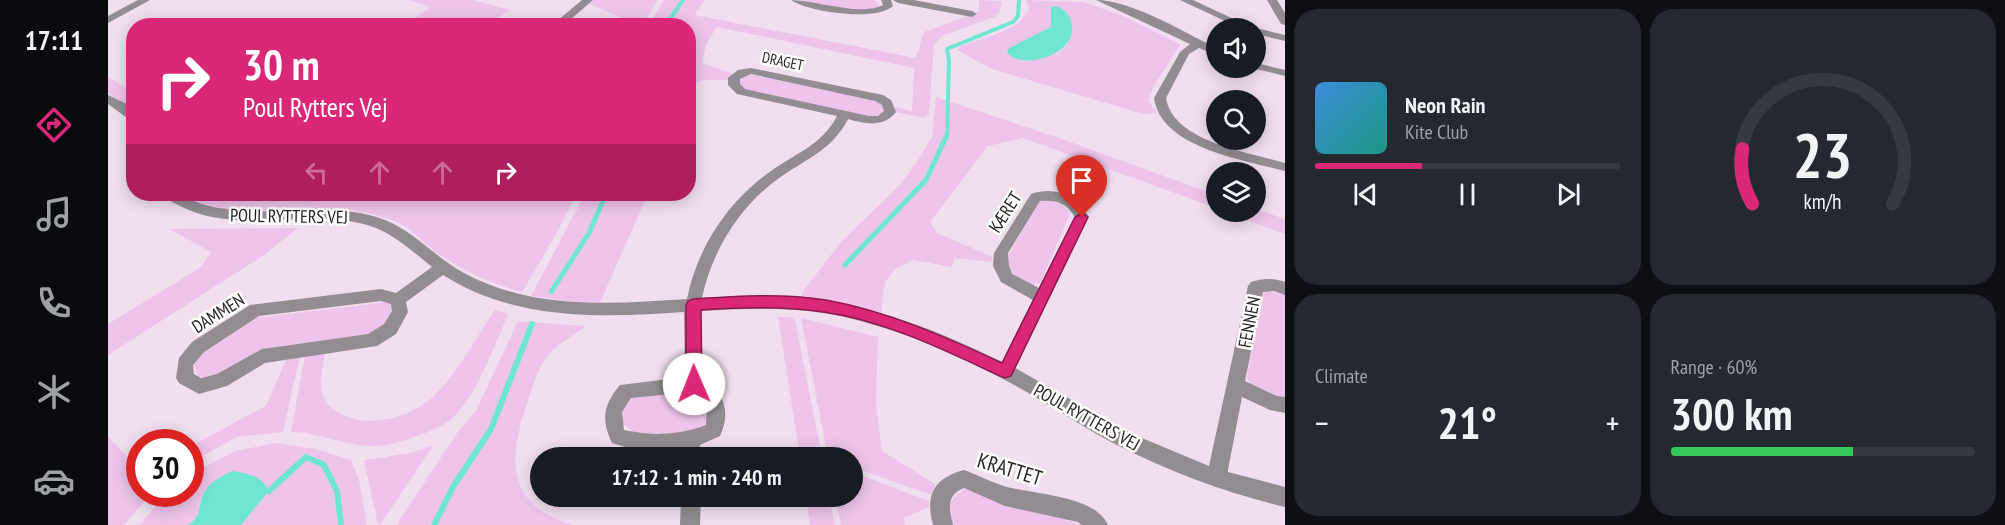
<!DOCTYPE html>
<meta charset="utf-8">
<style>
:root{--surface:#171b24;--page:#242831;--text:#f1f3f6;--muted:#9ea1a6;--line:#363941;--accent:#db2777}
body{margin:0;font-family:"PT Sans Narrow",sans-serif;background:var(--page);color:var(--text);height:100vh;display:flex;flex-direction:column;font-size:22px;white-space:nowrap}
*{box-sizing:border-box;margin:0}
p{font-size:20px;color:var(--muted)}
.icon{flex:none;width:33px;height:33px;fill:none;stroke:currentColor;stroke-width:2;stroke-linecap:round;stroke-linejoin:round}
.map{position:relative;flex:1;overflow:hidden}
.panel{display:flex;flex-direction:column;gap:9px;padding:9px;background:#0d0f14;width:720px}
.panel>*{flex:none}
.hud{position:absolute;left:18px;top:18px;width:570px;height:183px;border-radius:24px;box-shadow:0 3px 15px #0003;background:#db2777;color:#fff;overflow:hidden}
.fabs{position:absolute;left:1098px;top:18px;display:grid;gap:12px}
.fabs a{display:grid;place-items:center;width:60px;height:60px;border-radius:50%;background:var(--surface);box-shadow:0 3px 15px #0003;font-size:30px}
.speed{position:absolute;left:18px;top:429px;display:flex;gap:12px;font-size:30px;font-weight:700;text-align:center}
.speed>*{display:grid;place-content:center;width:78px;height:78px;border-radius:50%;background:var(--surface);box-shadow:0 3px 15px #0003;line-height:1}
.speed .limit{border:9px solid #d22;background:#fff;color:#111}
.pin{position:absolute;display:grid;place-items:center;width:51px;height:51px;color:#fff;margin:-62px -26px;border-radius:50% 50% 50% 0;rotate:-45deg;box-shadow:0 0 6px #0007}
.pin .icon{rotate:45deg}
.me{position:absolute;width:66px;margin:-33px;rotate:359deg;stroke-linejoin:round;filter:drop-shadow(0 0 4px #0008)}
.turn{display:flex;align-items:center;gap:21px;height:126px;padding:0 18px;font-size:27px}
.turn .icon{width:78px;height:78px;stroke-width:2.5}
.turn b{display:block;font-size:42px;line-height:51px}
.lanes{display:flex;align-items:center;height:57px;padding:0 18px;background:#0003;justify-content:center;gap:30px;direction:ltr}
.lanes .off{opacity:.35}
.big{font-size:45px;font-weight:800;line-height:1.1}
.panel .tile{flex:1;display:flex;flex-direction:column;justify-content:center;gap:9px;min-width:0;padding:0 21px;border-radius:24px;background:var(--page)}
.panel .dial{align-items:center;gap:0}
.dial svg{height:156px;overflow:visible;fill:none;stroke:var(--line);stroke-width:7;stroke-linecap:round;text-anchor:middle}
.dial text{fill:var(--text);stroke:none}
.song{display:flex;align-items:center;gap:18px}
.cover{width:72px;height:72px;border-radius:9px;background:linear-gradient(135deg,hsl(210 70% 55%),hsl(170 70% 35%))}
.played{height:6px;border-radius:3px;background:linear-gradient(90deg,var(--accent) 35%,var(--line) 35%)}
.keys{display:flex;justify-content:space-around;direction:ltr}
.heat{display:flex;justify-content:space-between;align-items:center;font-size:33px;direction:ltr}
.charge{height:9px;border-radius:4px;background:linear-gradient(90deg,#34c759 60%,var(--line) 0)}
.panel .tiles{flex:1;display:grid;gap:9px;grid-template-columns:repeat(2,1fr)}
.trip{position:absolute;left:422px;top:447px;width:333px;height:60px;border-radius:30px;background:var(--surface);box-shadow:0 3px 15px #0003;font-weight:800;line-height:60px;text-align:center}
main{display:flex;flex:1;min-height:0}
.dock{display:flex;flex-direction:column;width:108px;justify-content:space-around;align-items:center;background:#090b0e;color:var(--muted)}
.dock .icon{width:42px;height:42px}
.dock .on{color:var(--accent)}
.dock b{font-size:27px;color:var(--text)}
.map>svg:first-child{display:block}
</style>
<main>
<nav class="dock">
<b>17:11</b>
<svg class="icon on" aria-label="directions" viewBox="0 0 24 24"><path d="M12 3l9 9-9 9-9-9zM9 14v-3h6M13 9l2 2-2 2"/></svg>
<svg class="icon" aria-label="music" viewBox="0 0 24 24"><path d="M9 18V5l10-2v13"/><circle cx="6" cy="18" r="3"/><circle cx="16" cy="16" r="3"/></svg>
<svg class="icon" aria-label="phone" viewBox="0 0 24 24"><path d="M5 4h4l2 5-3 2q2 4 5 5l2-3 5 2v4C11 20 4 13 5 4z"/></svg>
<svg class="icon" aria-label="climate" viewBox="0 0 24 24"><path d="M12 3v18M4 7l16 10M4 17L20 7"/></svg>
<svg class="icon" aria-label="car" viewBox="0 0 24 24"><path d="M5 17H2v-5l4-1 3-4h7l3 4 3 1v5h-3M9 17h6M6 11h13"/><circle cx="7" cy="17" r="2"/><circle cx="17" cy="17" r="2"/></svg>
</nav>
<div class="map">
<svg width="1177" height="525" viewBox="0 0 1177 525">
<rect width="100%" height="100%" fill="#f1dff0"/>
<path fill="#efc4ec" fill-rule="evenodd" d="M300,0H365L402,10L378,25H297L323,7Z
M486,0H550L534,25L516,26L521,21L482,4Z
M556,0H597L587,15L808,58L816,32L871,12V0L894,1L891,13L886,17L834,36L826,45L821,114L817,118L786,112V107L804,111L806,68L609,27L598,44L594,63L626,74L620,80H596L581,86L580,26H540Z
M693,0H767L771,6V8L754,12Z
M918,0L976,2L1015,16L1070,43L1072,45L1047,84L1040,100L1049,113L1035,114L884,69L849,50L853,46C874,38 910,32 921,10ZM947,6L957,11L960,44L950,53L914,62L930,35L943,27Z
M640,74L765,100L776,106V113L767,118L633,88L631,81Z
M0,77L25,92V110L0,93Z
M828,97L954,139L1108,195V208L915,138L880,146L823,221L825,227L829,233L885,257L884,262L846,258L844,267L805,260L788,268L777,282L773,314L693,299L695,291L734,241L792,185L809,162L824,137Z
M71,194H468L450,231L414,292C384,284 356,272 331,254C318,245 308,233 295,225C284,219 268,215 256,212C197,198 123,232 71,194Z
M477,194H540L491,305L423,296Z
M934,200C946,201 956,203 962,214L935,277L932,283L924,285L902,274L897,262L929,203Z
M1148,209L1177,219V234L1117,212H1148Z
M190,228L156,255L0,355V324L93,267L103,252L61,229Z
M1158,291L1177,295V397L1174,398L1143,384L1139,378L1152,298Z
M280,302L285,304L282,319L263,334L165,347C141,356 116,385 90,376L86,364L92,354L146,318Z
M387,310L399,313L400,316C385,347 369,398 342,420C333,427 321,432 309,436C295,441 280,446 265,446C236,446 211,432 183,432L197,355L217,353C215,368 209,388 218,402C220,406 225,408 228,411C257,430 301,419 326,396C350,372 368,338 387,310Z
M670,317H683L687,320L714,457H692Z
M693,318L770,337L768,403L774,451L827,484L824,495L744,467V458L727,457L719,452Z
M410,321L478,326C466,335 451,343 441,354C429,368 425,387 419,404C400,461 398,505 465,525H288L349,433L368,411Z
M192,356L175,432L129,437L83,462V446L158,406L179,357Z
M588,393L599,400L601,427L584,433H526L514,423L515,406L526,396Z
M0,436L31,469L32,494H43L16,525H0Z
M168,443L208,449L243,460L251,480L259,525H133L161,491L93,499C92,510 90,519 80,525H31L58,494H82L83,474L127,451Z
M326,444L272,525H270L256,460L304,453Z
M750,474L821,501V507L796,518L797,525H733L728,497L744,496V479Z
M857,489L869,490L974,525H846C836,508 841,499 857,489Z
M698,497H721L727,525H702Z"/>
<path fill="#6ee6d2" d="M947,6C955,8 960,13 963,21C974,55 911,72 899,52L901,48L943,27V7Z
M125,471C141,474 153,475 161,491L133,525H80C94,517 90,503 97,491C103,481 115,475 125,471Z"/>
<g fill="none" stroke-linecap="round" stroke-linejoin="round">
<path stroke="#6ee6d2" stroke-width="4" d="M557,26L575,0
M839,137L841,61L839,49L905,22L910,16L911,0"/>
<path stroke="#6ee6d2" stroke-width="5" d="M737,265L818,180L839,135
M443,292L481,233L498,194"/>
<path stroke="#6ee6d2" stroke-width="6" d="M161,491L198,457L216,465L229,491L233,525
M326,525L345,487L383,429L424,324"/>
<path fill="#948c93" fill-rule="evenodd" d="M30,0H42L0,23V16Z
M474,0H485L455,26H443Z
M683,0C709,0 752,17 775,5L773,0H783L785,6C768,22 700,12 683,0Z
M785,0H806L864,11L869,14L864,17L790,3Z
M988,0C1023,0 1076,32 1108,48V55L1091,48L1081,54L1058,98C1065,142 1141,152 1177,163V171C1136,160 1053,148 1046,98L1072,52L1082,44Z
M1072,0H1085L1145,28H1132Z
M1159,0H1169L1177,13V25L1173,24Z
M1145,28H1148L1177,35V41L1148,34V28Z
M1148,63L1177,70V76L1144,68H1148Z
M643,68L775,95L783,100L788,112C775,128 757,124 740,119C725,149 700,158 674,176C633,204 604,250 594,298C628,296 663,294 696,298C765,305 832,331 894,362L925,300L893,282L885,266L886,253L923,194C948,186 968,195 981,217L907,368L1022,433L1101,466L1140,286L1143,282C1154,278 1166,278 1177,282V295L1166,291L1155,292L1137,381L1169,396L1177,397V413L1162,410L1134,397L1120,470V472L1177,487V507C1119,493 1064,473 1011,446C979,430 949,409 917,391C861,359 800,332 737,317C690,306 641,308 593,311L594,380C617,393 623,412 612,436L592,445V458H574V449L531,451L504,443C493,420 495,405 512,385L577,377L576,312C495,318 407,321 335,275L298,302L300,312L288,334L269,346L157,363L119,386L91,394L71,383L68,378L71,358L84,342L142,305L273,289L288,293L324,267C304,251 284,232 259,225C196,207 128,237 68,204C63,201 57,199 54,194C71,194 74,197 89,202C100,207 112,208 124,210C175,216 228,201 277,220C307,232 328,258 356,273C424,310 504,304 579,299C589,248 620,201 663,171C688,153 714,145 729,116L629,94L620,85V78L630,70ZM643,74L767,101L774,105L776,111L770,116H761L637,89L632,84V79ZM932,201C949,200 958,203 967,217L931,288L904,274L901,266L900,253ZM273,301L283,304L284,311L276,324L260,334L154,349L109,374L93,378L86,374L85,365L96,352L151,316ZM584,392L599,405L598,425C574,435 542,436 516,430L514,412L523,398Z
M0,95L19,104L26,111V123L0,104Z
M856,470C870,475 885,483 899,487C927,494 988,496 1000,525H974L970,522L897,506L856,488C838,495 841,509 845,525H825C817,495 826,478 856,470Z
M573,496H593L592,525H572Z"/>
</g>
<path fill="#db2777" stroke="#8e194d" stroke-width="1.5" d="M974,213L980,217L903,376L897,378L892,376C836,350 778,321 716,312C675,306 634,307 593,310L594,384L591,389L586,391L580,389L578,384V305L580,301L585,299C629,296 674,293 718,300C779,311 838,337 894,363L967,217Z"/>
<g text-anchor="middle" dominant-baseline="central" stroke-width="5" stroke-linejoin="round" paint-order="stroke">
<g font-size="15" fill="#261f26" stroke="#fff">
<text transform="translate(675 61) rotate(12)">DRAGET</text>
</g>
<g font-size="18" fill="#261f26" stroke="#fff">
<text transform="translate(897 212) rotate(-57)">KÆRET</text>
<text transform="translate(181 216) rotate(1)">POUL RYTTERS VEJ</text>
<text transform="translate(110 313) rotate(-32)">DAMMEN</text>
<text transform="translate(1141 322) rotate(-79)">FENNEN</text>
<text transform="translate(979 417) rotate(29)">POUL RYTTERS VEJ</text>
</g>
<g font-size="21" fill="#261f26" stroke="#fff">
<text transform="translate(902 469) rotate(17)">KRATTET</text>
</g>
</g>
</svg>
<div class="fabs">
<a><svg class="icon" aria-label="sound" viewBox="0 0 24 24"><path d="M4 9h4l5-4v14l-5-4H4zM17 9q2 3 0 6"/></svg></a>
<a><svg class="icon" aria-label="search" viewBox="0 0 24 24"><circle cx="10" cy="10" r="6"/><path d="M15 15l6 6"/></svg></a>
<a><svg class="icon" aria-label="layers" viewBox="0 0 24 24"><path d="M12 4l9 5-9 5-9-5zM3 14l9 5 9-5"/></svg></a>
</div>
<div class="speed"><div class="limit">30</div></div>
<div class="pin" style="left:974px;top:217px;background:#d93025"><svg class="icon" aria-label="arrive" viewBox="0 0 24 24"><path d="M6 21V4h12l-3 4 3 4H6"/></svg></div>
<svg class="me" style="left:586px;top:384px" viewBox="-20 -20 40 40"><circle r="19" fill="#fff"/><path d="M0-13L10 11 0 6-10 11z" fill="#db2777"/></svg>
<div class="trip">17:12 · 1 min · 240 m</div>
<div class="hud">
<div class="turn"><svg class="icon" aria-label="right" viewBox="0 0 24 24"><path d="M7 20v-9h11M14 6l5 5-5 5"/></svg><div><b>30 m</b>Poul Rytters Vej</div></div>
<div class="lanes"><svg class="icon off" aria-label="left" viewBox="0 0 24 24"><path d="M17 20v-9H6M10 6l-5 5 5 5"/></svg><svg class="icon off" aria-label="ahead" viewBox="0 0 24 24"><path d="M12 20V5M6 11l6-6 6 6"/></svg><svg class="icon off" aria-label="ahead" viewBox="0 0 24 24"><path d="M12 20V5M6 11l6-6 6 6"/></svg><svg class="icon" aria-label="right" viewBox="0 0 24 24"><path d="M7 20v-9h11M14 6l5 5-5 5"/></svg></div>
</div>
</div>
<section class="panel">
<div class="tiles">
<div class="tile">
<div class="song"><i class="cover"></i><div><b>Neon Rain</b><p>Kite Club</p></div></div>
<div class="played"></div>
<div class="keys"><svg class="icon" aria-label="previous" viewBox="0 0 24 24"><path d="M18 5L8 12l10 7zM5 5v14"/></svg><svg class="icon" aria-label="pause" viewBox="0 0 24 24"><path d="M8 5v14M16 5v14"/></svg><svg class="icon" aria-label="next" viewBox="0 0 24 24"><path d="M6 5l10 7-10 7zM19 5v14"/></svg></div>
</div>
<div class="tile dial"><svg viewBox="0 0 100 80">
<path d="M14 69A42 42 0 1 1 86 69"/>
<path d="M14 69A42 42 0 0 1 9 41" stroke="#db2777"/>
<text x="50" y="56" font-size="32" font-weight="700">23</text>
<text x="50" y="72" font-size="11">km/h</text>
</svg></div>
<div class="tile"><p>Climate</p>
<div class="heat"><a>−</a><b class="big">21°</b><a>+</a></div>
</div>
<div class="tile"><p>Range · 60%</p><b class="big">300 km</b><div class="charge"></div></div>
</div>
</section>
</main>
